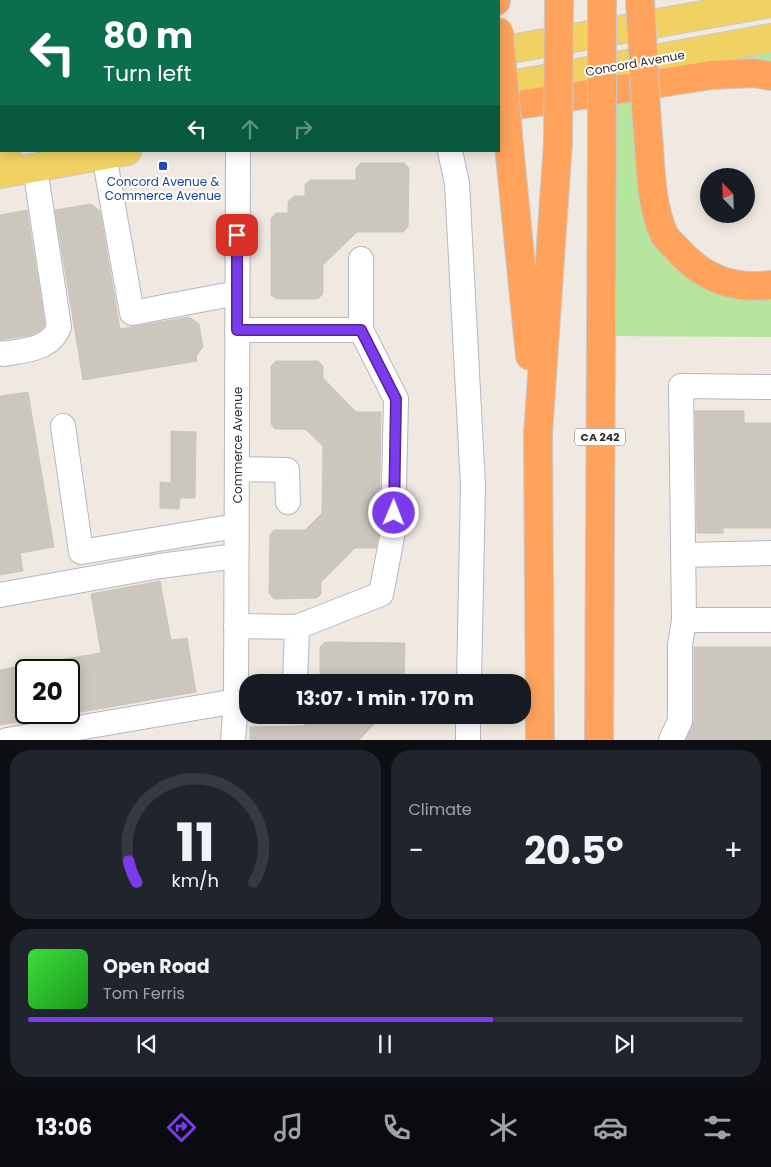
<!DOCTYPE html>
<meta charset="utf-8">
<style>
:root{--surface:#171b24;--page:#20242c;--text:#f1f3f6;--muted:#9ea1a6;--line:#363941;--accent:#7c3aed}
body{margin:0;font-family:Poppins,sans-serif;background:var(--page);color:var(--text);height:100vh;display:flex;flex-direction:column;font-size:19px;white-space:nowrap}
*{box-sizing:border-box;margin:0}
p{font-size:16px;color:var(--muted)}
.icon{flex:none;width:28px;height:28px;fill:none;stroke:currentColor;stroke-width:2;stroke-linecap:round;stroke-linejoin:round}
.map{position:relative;height:740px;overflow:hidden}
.sheet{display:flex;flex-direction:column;gap:10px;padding:10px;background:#0d0f14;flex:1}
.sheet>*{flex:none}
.banner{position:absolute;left:0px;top:0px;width:500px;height:152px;box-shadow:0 2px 12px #0003;background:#0b6e4f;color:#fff;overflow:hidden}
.needle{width:32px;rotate:337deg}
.buttons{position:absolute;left:700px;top:168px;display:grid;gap:10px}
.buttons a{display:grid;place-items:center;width:55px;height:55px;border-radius:50%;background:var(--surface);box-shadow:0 2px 12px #0003;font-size:25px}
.speed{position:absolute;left:15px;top:659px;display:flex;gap:10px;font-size:25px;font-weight:700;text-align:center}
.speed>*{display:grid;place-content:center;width:65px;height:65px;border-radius:50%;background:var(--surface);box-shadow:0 2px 12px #0003;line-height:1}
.speed .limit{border:2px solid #111;border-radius:8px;background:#fff;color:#111}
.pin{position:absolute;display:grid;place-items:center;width:42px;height:42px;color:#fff;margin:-21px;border-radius:10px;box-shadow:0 2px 8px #0006}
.me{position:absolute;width:55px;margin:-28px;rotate:1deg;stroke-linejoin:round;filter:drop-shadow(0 0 4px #0008)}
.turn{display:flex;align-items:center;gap:18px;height:105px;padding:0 20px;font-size:22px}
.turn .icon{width:65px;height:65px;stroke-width:2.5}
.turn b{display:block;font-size:35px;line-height:42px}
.lanes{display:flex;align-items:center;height:48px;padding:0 20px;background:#0003;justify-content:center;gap:25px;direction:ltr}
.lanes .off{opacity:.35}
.big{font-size:38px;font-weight:700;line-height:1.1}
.sheet .tile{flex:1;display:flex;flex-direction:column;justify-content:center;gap:8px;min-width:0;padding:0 18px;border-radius:20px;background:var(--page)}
.sheet .dial{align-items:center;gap:0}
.dial svg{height:130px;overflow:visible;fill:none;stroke:var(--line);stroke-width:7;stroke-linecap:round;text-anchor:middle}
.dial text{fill:var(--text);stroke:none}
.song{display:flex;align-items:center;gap:15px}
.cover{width:60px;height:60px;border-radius:8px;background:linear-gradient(135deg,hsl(120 70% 55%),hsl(120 70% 35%))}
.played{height:5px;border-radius:2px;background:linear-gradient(90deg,var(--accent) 65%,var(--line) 65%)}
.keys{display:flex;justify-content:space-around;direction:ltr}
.heat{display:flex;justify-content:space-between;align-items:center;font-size:28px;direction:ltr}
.sheet .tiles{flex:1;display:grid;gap:10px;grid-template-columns:1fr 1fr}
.tile:last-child{grid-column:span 2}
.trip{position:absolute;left:239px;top:674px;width:292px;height:50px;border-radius:20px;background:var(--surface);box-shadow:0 2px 12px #0003;font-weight:700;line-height:50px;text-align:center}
.menu{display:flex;height:80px;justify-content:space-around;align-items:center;background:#090b0e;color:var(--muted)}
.menu .icon{width:35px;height:35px}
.menu .on{color:var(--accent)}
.menu b{font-size:22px;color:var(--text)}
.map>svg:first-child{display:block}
</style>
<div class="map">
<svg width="771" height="740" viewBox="0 0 771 740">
<rect width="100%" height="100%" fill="#efe9e1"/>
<path fill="#b6e59e" d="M771,38V76L645,86L654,201L687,260L771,285V337L601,336L602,94Z"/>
<path fill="#cbc7bf" stroke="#cbc5ba" d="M361,163H404L409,168L408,227L403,232H357L323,265V294L318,299H276L271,295V219L276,213H288V202L294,196H305V185L310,180H356V168Z
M91,204L100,211L120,329L189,317L199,324L203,347L196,356L197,361L83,380L55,210Z
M27,210L45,325L41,330L31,335L0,340V215Z
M276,361H318L323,366V378L356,412H381L379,531L376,548H355L321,582V594L317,598L274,599L269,593L270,535L274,530H305L322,513L323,446L305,429H275L271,424V366Z
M28,392L54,547L20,553L23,571L0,575V396Z
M695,411H744V423H771V528H723V533H697Z
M171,431L196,432L195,498H180L179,509L160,508V482L171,483Z
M160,581L171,640L187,638L196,692L69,714V670H42L41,663L101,653L91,594Z
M325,642L405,643L404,682H320V647Z
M694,647H771V740H686L694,721Z
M26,665V721L0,725V670Z
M315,715H383L359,740H250V727L303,726Z"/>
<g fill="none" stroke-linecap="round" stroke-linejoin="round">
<defs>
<path id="minor" d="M161,0V1
M450,151L457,183L473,486L469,682
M104,155L132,313L237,293
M237,330H361
M0,353L3,354C25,350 50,350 59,327L35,168
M63,426L81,552L236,526
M237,469L287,470L288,502
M683,555L771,553
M0,595L160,566L236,556
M684,620H771
M236,626L297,627L381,594L393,532L396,399L361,330V259
M295,682L297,627
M7,740L248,699
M233,740L236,701L238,151
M468,740V715
M671,740L680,721V645L684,620L681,386L771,387"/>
<path id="major" d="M499,51L771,3
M499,87L771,38
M0,152L7,151
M0,174L127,151"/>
<path id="highway" d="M496,0V1
M229,1V0
M282,1V0
M499,108L712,75L754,73L771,76
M647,124C651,159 649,201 664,234C666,239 672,244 676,248C702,278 732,290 771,285
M509,146L530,356
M540,740L538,434L558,142
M599,740L602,134"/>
</defs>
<use href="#minor" stroke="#b4b7c1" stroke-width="26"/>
<use href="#major" stroke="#c9c9c9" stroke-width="30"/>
<use href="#highway" stroke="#c9c9c9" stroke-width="30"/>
<use href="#minor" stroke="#fff" stroke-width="24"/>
<use href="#major" stroke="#f2d163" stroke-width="28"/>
<use href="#highway" stroke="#ffa35c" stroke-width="28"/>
<defs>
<path id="highway-bridge" d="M640,0L647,124
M499,32L509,146
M602,134V0
M558,142L559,0"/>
</defs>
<use href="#highway-bridge" stroke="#c9c9c9" stroke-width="30" stroke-linecap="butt"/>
<use href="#highway-bridge" stroke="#ffa35c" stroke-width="28"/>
</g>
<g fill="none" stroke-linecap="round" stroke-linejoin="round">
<defs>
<path id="route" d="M237,235V330H361L396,399L394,513"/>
</defs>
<use href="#route" stroke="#51269a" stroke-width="12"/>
<use href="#route" stroke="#7c3aed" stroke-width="9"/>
</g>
<rect fill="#1a4fb4" stroke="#fff" stroke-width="2" x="158" y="161" width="10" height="10" rx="2.5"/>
<g text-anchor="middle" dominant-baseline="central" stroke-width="4" stroke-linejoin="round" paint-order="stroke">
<rect fill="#fff" stroke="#6d6d6d" stroke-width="1" x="575" y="428.5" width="50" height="17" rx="4"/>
<g font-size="11" font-weight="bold" fill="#2e2e2e">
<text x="600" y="437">CA 242</text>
</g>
<g font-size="12" fill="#2e2e2e" stroke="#fff">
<text transform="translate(635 63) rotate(-10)">Concord Avenue</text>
<text transform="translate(237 445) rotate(-90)">Commerce Avenue</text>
</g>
<g font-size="12" fill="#164399" stroke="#fff">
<text x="163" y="181">Concord Avenue &amp;<tspan x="163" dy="14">Commerce Avenue</tspan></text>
</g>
</g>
</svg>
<div class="buttons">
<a><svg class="needle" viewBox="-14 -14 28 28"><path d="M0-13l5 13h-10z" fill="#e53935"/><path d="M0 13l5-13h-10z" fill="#9ea1a6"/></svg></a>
</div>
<div class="speed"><div class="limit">20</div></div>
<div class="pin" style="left:237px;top:235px;background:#d93025"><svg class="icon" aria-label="arrive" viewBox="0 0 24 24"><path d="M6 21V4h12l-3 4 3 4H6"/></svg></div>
<svg class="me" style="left:394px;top:513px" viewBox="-20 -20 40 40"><circle r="17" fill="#7c3aed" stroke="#fff" stroke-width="3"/><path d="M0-11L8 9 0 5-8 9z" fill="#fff"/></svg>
<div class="trip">13:07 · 1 min · 170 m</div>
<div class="banner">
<div class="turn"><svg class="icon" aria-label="left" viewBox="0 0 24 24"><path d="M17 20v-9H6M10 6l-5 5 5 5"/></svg><div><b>80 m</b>Turn left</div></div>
<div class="lanes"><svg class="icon" aria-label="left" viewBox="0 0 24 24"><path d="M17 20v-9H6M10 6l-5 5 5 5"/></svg><svg class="icon off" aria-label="ahead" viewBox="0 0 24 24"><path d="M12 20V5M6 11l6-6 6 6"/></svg><svg class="icon off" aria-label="right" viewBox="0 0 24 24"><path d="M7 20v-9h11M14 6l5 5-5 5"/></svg></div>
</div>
</div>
<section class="sheet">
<div class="tiles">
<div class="tile dial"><svg viewBox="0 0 100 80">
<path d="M14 69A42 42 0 1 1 86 69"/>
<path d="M14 69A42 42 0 0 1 9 56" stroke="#7c3aed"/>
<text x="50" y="56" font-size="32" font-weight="700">11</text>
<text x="50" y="72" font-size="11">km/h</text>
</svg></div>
<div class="tile"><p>Climate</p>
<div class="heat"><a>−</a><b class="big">20.5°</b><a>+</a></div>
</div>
<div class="tile">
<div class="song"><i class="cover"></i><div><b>Open Road</b><p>Tom Ferris</p></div></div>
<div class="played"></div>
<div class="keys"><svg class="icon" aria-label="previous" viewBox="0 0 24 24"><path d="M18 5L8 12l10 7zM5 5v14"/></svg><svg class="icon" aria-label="pause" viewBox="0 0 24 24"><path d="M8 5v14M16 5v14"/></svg><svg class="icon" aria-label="next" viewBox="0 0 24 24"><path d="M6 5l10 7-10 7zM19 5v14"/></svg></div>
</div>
</div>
</section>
<nav class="menu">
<b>13:06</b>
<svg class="icon on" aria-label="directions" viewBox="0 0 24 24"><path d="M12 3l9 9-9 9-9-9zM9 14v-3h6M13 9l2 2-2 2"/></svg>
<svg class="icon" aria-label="music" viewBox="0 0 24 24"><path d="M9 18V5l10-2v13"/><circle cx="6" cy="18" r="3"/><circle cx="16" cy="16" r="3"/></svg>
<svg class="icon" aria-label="phone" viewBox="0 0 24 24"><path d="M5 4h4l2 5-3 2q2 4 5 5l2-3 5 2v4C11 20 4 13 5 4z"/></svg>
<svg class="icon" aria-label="climate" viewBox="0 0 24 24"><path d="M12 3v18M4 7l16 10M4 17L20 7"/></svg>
<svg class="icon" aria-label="car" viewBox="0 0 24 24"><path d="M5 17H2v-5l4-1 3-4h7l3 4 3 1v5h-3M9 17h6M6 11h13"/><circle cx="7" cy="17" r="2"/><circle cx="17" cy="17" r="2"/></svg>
<svg class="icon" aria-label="filters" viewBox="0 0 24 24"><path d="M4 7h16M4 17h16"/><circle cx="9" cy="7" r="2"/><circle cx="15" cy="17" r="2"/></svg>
</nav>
